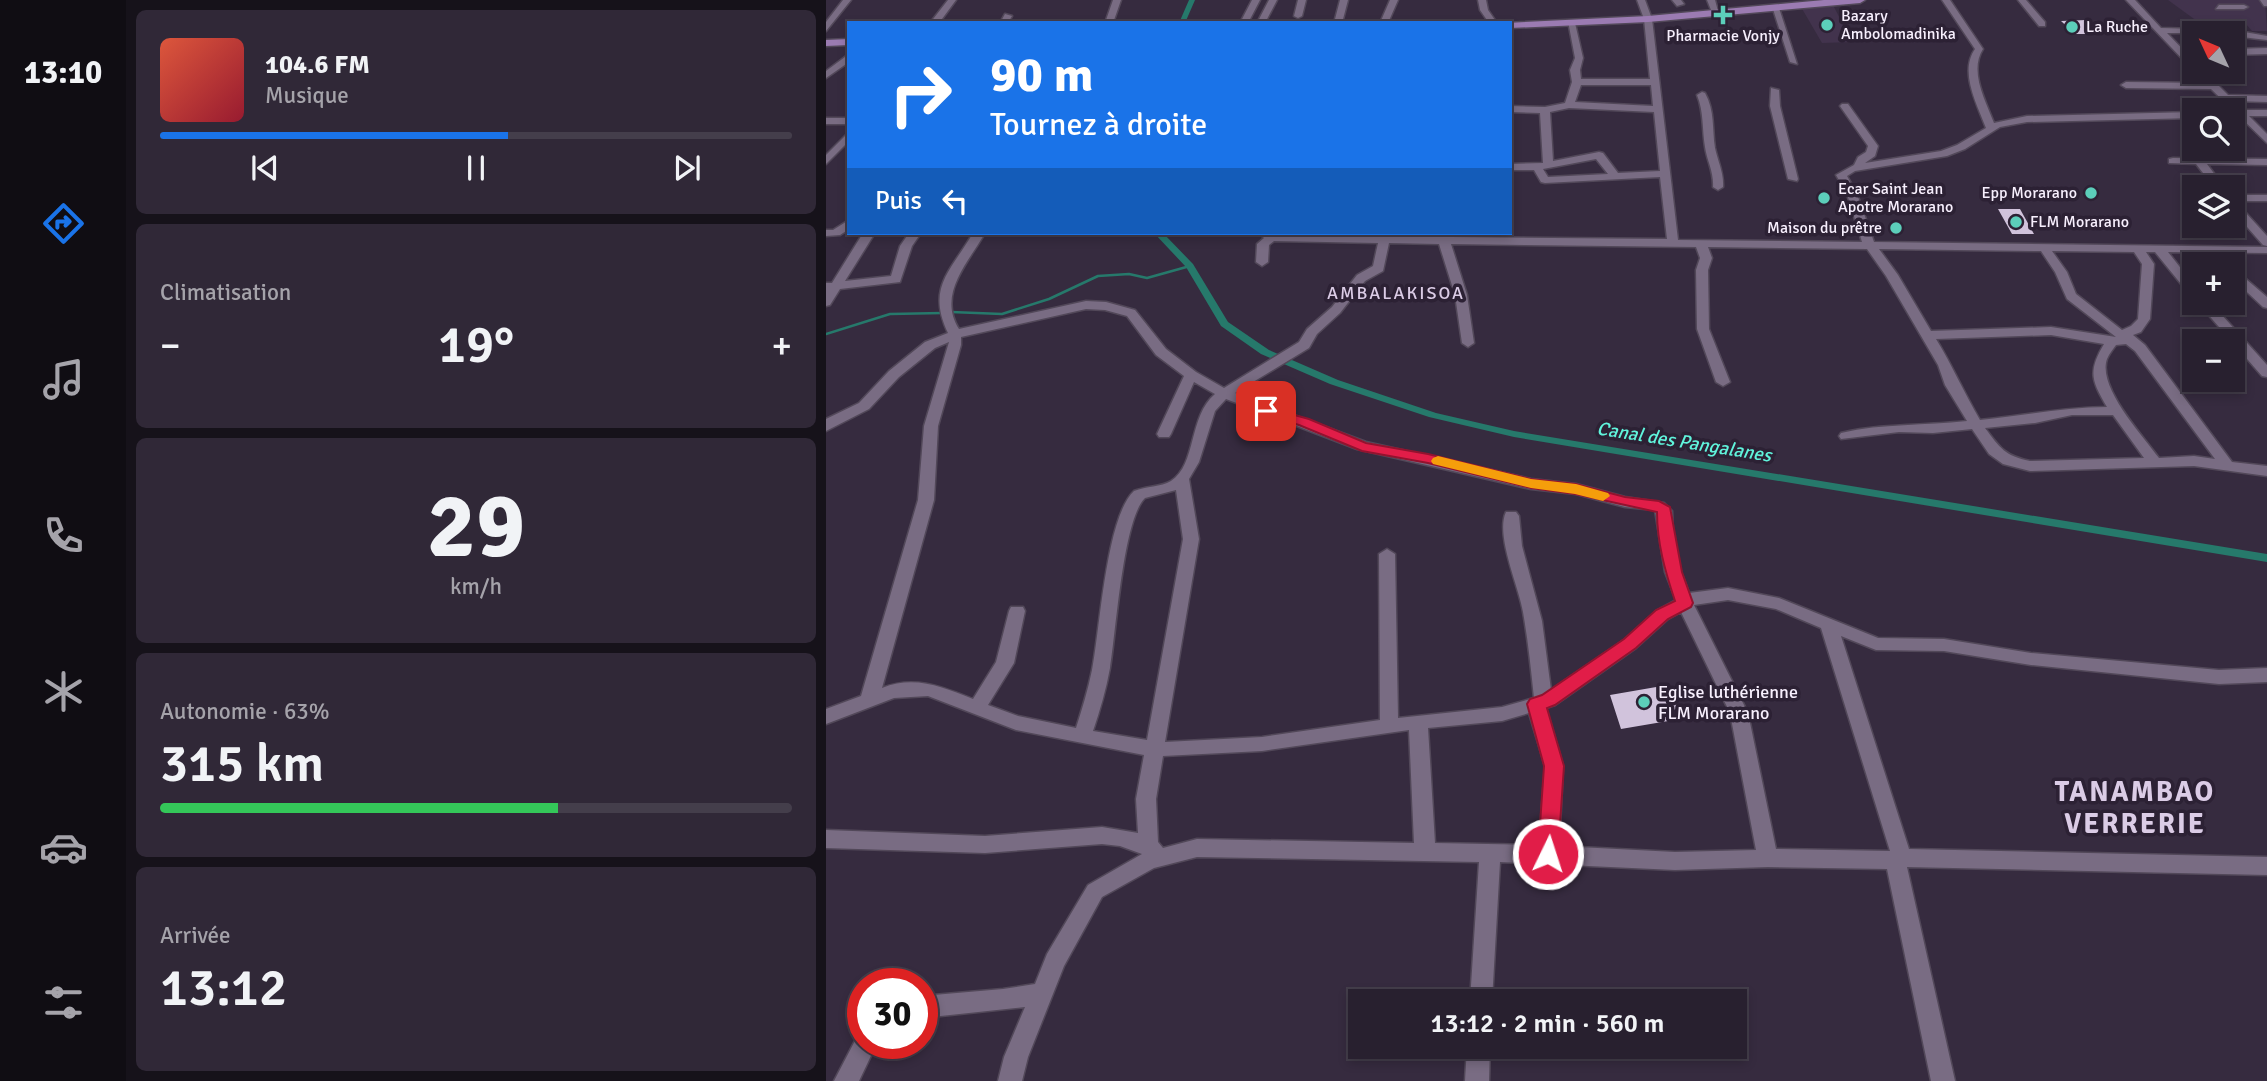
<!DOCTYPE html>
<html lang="fr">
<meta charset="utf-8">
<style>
:root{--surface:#28202f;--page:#302837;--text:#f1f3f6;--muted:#a5a3aa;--line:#443e4b;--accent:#1a73e8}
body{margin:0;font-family:Signika,sans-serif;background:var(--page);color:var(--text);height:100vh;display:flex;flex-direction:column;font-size:26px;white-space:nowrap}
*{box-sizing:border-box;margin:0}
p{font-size:23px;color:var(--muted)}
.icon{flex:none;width:38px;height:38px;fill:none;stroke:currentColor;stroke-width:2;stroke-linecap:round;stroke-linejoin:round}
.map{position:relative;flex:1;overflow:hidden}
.side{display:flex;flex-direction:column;gap:10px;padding:10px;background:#16121a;width:700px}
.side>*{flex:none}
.guide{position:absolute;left:21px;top:21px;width:665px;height:214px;border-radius:0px;box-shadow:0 4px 10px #0003,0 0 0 2px var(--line);background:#1a73e8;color:#fff;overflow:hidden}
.needle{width:46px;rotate:314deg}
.buttons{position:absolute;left:1356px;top:21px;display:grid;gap:14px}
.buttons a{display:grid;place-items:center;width:63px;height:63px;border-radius:0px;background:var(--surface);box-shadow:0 4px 10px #0003,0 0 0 2px var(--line);font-size:35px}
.speed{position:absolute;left:21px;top:968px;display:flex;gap:14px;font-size:35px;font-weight:700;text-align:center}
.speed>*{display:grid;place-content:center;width:91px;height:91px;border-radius:50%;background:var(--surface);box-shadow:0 4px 10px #0003,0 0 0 2px var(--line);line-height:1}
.speed .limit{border:10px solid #d22;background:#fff;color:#111}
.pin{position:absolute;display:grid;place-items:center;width:60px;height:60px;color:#fff;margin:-30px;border-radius:14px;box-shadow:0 4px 10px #0006}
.me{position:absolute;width:77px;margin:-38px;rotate:4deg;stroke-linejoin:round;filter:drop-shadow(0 0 5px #0008)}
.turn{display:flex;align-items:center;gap:24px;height:147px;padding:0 28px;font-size:32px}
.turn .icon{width:91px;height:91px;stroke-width:2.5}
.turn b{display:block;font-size:49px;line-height:60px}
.then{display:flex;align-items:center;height:66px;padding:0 28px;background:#0003;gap:14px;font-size:26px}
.big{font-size:52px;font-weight:600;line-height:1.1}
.side .tile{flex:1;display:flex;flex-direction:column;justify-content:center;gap:10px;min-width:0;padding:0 24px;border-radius:10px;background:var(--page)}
.side .dial{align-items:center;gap:0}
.dial b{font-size:91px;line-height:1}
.song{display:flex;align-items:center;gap:21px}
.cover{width:84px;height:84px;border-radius:10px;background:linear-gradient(135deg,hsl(10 70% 55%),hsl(350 70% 35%))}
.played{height:7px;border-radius:4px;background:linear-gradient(90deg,var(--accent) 55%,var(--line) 55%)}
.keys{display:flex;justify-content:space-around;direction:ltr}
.heat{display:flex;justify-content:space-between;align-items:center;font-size:38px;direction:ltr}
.charge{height:10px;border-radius:5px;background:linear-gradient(90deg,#34c759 63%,var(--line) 0)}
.trip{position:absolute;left:522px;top:989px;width:399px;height:70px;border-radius:0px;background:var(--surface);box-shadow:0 4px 10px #0003,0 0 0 2px var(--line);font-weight:600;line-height:70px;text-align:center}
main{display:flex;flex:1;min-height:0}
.menu{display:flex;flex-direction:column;width:126px;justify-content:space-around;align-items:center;background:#100d13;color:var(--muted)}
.menu .icon{width:49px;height:49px}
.menu .current{color:var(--accent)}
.menu b{font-size:32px;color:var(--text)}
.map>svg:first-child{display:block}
</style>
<main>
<nav class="menu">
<b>13:10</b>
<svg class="icon current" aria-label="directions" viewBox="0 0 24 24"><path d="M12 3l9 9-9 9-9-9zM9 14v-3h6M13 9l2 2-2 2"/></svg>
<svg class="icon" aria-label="music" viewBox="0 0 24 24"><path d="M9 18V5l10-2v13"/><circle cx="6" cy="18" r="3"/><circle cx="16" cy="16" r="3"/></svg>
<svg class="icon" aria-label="phone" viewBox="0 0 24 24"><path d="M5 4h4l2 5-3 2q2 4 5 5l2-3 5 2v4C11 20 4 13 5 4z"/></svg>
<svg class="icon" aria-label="climate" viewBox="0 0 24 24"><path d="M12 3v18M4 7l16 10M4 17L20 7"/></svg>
<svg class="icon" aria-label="car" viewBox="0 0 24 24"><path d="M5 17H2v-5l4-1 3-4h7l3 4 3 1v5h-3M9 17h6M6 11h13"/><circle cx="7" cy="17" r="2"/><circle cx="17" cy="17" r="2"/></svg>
<svg class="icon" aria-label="filters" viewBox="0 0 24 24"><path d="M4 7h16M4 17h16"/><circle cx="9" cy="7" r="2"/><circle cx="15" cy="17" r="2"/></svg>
</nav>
<section class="side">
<div class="tile">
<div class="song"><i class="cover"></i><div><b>104.6 FM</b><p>Musique</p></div></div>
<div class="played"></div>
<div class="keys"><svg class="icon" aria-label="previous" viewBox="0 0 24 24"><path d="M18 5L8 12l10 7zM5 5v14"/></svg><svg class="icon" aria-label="pause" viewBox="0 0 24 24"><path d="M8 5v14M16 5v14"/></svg><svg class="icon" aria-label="next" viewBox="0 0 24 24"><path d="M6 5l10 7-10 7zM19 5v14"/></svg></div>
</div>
<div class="tile"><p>Climatisation</p>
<div class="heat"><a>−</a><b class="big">19°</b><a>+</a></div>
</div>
<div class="tile dial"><b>29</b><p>km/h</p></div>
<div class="tile"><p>Autonomie · 63%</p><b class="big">315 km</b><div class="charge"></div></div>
<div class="tile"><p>Arrivée</p><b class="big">13:12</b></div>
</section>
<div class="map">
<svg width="1441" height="1081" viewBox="0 0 1441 1081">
<rect width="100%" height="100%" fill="#362b3f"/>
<path fill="#42334d" d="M1342,0H1439L1441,31H1426L1420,24H1375Z
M1007,5L1026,42L996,43L975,7Z"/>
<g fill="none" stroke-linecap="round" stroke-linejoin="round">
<path stroke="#26796b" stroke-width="2.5" d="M125,312L176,314L223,299L272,276L303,274L321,278L364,266
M0,334L64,314L117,313"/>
<path fill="#26796b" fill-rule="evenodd" d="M363,0H369L359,23H353Z
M328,233H337L367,264L402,322L443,350L512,380L610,413L688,431L1441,554V562L688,437L603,417L504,384L435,354L395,326L360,267Z"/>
</g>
<path fill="#d1c3dc" d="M1260,20L1274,34H1249L1235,21Z
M1172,209H1194L1208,234H1186Z
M836,686L839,694L846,693L852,709L845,710L848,720L795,729L784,695Z"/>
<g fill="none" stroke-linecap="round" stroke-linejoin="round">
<defs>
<path id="minor" d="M17,0H25L0,31V22Z
M122,0H130L113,23H104Z
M287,0H295L287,23H279Z
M426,0H434L422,23H414Z
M443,0H451L439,23H431Z
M472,0H480L476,16L472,18L468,16Z
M514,0H522L516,23H508Z
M564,0H572L562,23H554Z
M652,0H660L662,10L671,23H663L654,10Z
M811,0H819L826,19L852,240L1036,242L1021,194L1010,175L1028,165L1032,157L1040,152L1042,146L1014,106L1016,104H1022L1052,146L1049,156L1039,163L1115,151L1131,145L1160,128C1151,104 1133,72 1149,49L1116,0H1124L1157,49C1143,71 1159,100 1168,123L1201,116L1368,112V118L1201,122L1174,127L1139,149L1121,156L1029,171L1021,176L1031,194L1048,242L1441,247V253L1342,252L1368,285V296L1364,295L1329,252H1320L1328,264L1324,319L1315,332L1307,335L1319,345L1406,462L1441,466V476L1368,466L1204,471L1177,464L1163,454L1146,429L1107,433L1073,432L1015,439L1013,436L1015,433C1057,423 1099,426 1141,421L1119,385L1112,365L1060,276L1041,249L882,247L886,258L882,270L883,329L904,382L897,386L890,382L871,329L870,270L874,258L870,247L625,244L641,295L648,343L642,347L636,343L629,295L613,244L563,243L557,271L539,281L514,313L491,334L483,348L409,393L540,442L705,479L750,484L799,497L838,503L846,511L847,534L855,572L863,593L902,588L953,598L1052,638L1118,639L1205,653L1393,670L1441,668V682L1393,684L1205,665L1118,651L1050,650L1015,636L1083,849L1441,857V875L1081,867L1129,1081H1105L1061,869L942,867L849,870L674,862L666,1001H644L653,862L371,857L328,868L276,897L238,966L202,1057L196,1081H172L178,1057L199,1007L96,1018V996L177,989L209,984L221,954L262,885L316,854L294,846L276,844L159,853L0,848V830L159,836L276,827L312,833L310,799L318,755L190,730L102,696L68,698L0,724V709L35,696L92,500L98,426L123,342L109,348L73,377L43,409L0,431V419L33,403L63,371L99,342L122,333C100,287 125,271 147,233H159C142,263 111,294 133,329L260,301L280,302L309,310L340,349L370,372L398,388L473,342L481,329L506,307L531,275L547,266L552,243L448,241L443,245L442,262L436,266L430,262L431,244L438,238L433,233L553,236V233H565L564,236L613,237L612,233H624V237L841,239L834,177L719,183L715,182L708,170H684V164L717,163L714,113L684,112V106L719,107L739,103L746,82L744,70L749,58L742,21L749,23L757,58L754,70L755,79H824L818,19ZM755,85H825L827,106L749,102ZM743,108L828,112L834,171L792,173L777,153L773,152L727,161L724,112ZM770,159L782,174L722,177L717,169ZM1053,249L1215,251L1229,272L1241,299L1290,337L1225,327L1105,331L1072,275ZM1226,251L1308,252L1316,264L1312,319L1305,326L1296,330L1250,294L1241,272ZM260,309L279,310L301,316L330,355L358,376L331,434L333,437H343L345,434L368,382L389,394C362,417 371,464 345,481C335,487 320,486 308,491C280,517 274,630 266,670C262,690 256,709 250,728L192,716L162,705L188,663L199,611L197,607H185L183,611L170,662L147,699C116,687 89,675 56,688L108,500L112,426L135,345V337ZM1225,335L1278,344C1262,371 1265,380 1281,407C1239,407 1197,416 1154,420C1138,393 1126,365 1110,339ZM1300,344L1309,351L1389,459L1368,456L1333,458C1317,436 1271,387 1281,359C1283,354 1287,349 1290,345ZM400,399L531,449L705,489L750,494L799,507L829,510L839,572L850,600L830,611L798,640L725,690L716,621L696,546L693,516L690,512H680C669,535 693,587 697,612C702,640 705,669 708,698L676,707L572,718L569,554L561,549L553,554L554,720L436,737L339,742L373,539L363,479L373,462L389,411ZM1246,415H1287L1318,458L1204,461C1179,456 1174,448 1159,428L1209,423ZM350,490L357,539L321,740L267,731C274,710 280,690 284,668C290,633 297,519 319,498ZM902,600L950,609L995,628L1064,851L950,849L922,713L868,605ZM855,612L904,713L930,850L849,852L733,846L737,766L720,708L729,705L810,648L842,619ZM703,713L719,766L713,845L609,843L602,728L676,721ZM583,730L588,843L371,839L337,848L332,842L330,799L337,756L436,751Z
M846,0H855L858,4L851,6Z
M881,0H889L893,15H887Z
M1192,0H1200L1219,22V26H1213Z
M1300,0H1309L1335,28L1407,30L1441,36V40L1407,36V33H1341L1368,61V69L1365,68Z
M1434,0H1441V6H1438Z
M1393,5H1418L1422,7L1418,9H1390Z
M946,6L953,8L971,64L964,62Z
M179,14L186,16L182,23H174Z
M1441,48V54L1407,55V49Z
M23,54V62L0,78V71Z
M1369,72H1379L1402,95L1441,96V102L1408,101L1417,110H1441V116H1423L1441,134V143L1385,89L1300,88L1295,85L1300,82L1380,83Z
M945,88L953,90L954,106L972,179L971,181L962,179L944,106Z
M876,92L879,93C889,111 886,129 889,148C892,162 898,173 897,187L892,190L887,187C888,172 881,161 879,147C876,129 878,112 871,95Z
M0,118H23V124H0Z
M23,132V141L0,164V155Z
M1347,158L1441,159V165L1381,164L1398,187H1388L1370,164L1343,163V159Z
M1407,195H1441V201H1409L1441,236V246L1437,245L1407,211Z
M23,220V229L14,235L0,236V230H7Z
M37,233H49L19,281L65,276L74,246L83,233H95L86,246L74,282L14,289L4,305L0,306V283H6Z
M1407,268L1441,297V308L1437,307L1407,279Z
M1372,303H1385L1441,365V377L1436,376Z
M37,1033V1043H51L33,1081H8L32,1035Z
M641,1046H664L663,1081H639Z"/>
<path id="major" d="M998,0H1039L1034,3L822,22L684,28V23H680L822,16Z
M23,39V45L0,46V40Z"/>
</defs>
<use href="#minor" stroke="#524859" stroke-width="3"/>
<use href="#major" stroke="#524859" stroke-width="3"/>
<use href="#minor" fill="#796c83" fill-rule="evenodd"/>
<use href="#major" fill="#9b7bb2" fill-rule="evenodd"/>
</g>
<path fill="#e11d48" stroke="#92132f" stroke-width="2" d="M440,407L483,419L540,443L602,454L705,479L750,484L799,497L833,501L844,507L856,572L867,603L865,607L842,619L810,648L729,705L721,708L738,766L732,854L729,860L722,863L715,860L712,854L718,766L701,704L704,699L716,695L798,639L830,610L849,601C839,571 831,543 831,512L749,494L705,488L602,463L536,451L473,425L435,414V408Z"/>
<path fill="#f59e0b" d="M612,456L705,479L750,484L782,493L784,496L777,501L749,494L705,488L607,464L605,461L607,458Z"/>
<g fill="#5cceba" stroke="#2c2134" stroke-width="2.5">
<path d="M893.5 4.5h7v7h7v7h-7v7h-7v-7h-7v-7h7z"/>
<circle cx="1001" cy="25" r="7"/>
<circle cx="1246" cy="27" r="7"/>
<circle cx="1265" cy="193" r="7"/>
<circle cx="998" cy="198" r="7"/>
<circle cx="1190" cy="222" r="7"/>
<circle cx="1070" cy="228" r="7"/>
<circle cx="818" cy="702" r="7"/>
</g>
<g text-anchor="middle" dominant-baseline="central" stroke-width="7" stroke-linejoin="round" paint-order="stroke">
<g font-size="16" fill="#f7effd" stroke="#2c2134" text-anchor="start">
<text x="1015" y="16">Bazary<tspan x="1015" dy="18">Ambolomadinika</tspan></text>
<text x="1260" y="27">La Ruche</text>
<text x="897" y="36" text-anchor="middle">Pharmacie Vonjy</text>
<text x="1012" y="189">Ecar Saint Jean<tspan x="1012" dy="18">Apotre Morarano</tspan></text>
<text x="1251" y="193" text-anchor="end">Epp Morarano</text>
<text x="1204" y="222">FLM Morarano</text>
<text x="1056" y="228" text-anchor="end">Maison du prêtre</text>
</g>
<g font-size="18" letter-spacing="2" fill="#dbcce6" stroke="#2c2134">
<text x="570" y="293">AMBALAKISOA</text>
</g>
<g font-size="18" fill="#f7effd" stroke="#2c2134" text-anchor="start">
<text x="832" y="692">Eglise luthérienne<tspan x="832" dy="21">FLM Morarano</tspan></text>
</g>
<g font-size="19" font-style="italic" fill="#60f4dc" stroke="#2c2134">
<text transform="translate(858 442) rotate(9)">Canal des Pangalanes</text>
</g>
<g font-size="28" font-weight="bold" letter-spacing="2" fill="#dbcce6" stroke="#2c2134">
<text x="1309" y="792">TANAMBAO<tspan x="1309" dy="32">VERRERIE</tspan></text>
</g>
</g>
</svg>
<div class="buttons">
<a><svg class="needle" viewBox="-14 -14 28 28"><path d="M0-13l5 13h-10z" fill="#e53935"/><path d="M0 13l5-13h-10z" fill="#a5a3aa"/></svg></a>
<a><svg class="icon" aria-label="search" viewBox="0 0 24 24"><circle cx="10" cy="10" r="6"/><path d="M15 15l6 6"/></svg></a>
<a><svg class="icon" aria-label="layers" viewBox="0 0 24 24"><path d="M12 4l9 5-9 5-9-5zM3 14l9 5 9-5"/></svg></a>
<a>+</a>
<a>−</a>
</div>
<div class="speed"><div class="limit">30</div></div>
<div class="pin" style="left:440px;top:411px;background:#d93025"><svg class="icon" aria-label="arrive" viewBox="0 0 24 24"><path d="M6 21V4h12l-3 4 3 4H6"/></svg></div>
<svg class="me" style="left:722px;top:854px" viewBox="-20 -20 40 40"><circle r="17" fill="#e11d48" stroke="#fff" stroke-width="3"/><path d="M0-11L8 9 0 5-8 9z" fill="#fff"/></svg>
<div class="trip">13:12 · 2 min · 560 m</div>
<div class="guide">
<div class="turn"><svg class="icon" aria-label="right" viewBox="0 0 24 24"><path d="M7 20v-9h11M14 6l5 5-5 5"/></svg><div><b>90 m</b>Tournez à droite</div></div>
<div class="then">Puis<svg class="icon" aria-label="left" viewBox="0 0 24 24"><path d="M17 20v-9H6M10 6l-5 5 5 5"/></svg></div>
</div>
</div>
</main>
